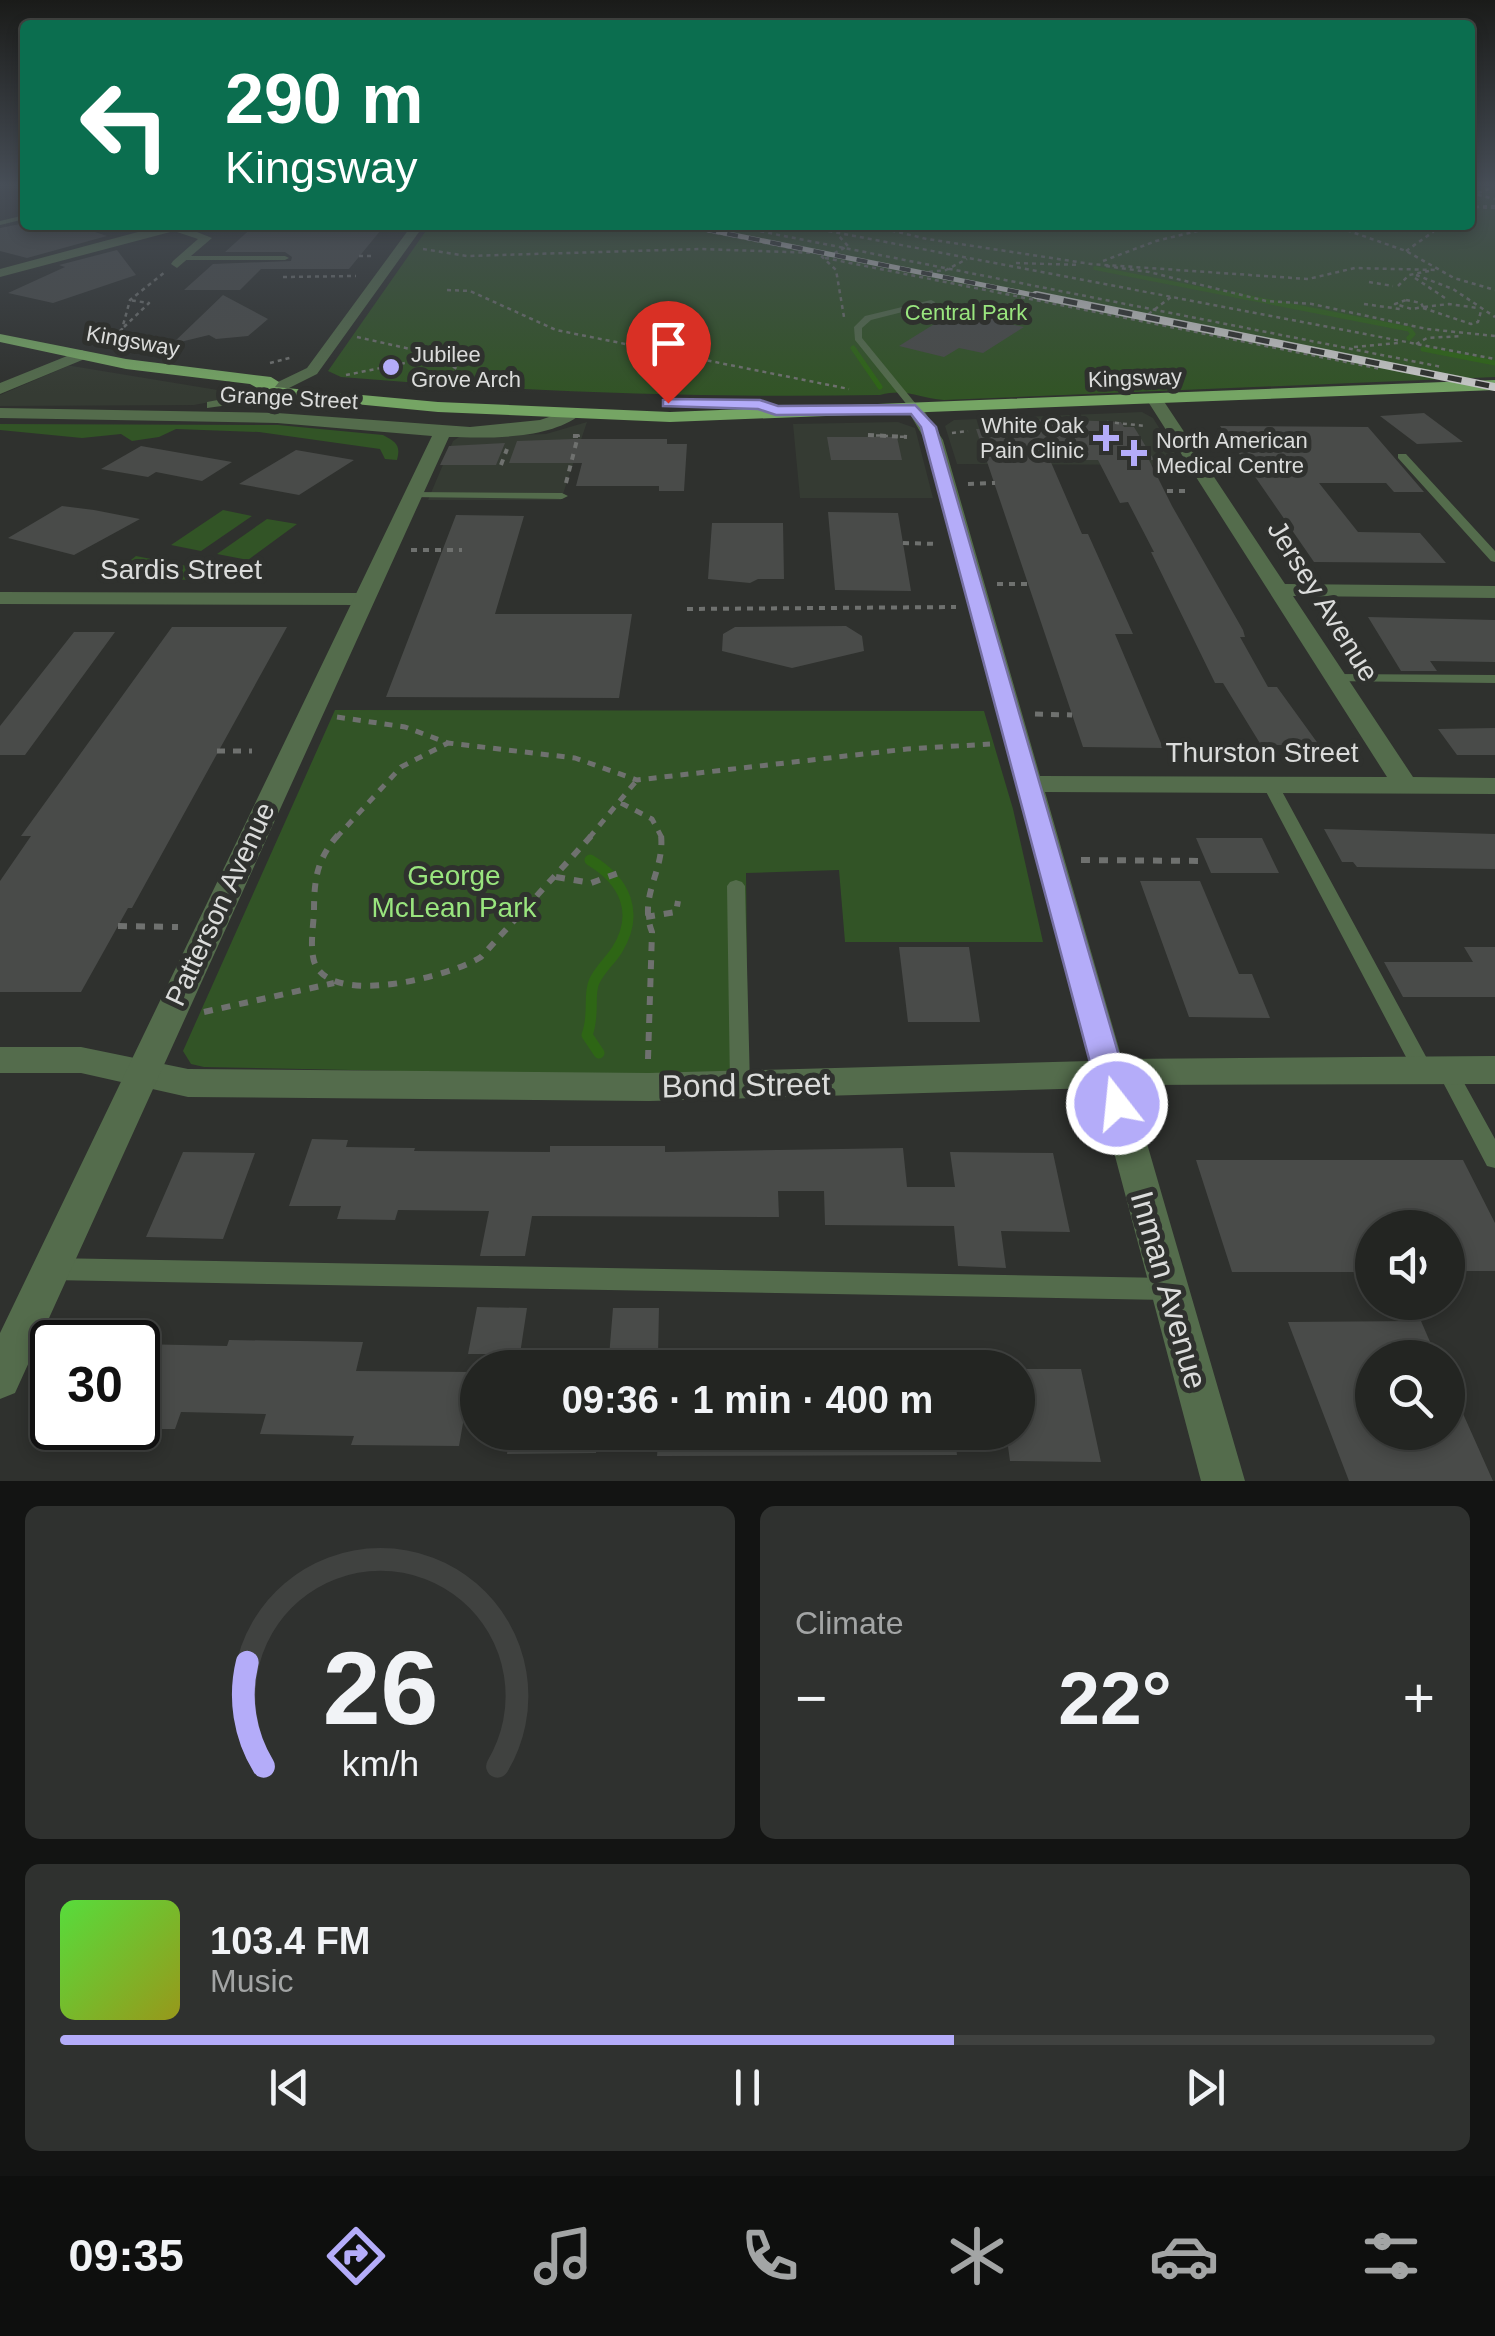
<!DOCTYPE html>
<meta charset="utf-8">
<style>
:root{--surface:#232522;--page:#2f312f;--text:#f1f3f6;--muted:#a3a5a5;--line:#404240;--accent:#b4acf9}
body{margin:0;font-family:Helvetica,sans-serif;background:var(--page);color:var(--text);height:100vh;display:flex;flex-direction:column;font-size:38px;white-space:nowrap}
*{box-sizing:border-box;margin:0}
p{font-size:32px;color:var(--muted)}
.icon{flex:none;width:55px;height:55px;fill:none;stroke:currentColor;stroke-width:2;stroke-linecap:round;stroke-linejoin:round}
.map{position:relative;height:1481px;overflow:hidden}
.drawer{display:flex;flex-direction:column;gap:25px;padding:25px;background:#131413;flex:1}
.drawer>*{flex:none}
.guide{position:absolute;left:20px;top:20px;width:1455px;height:210px;border-radius:10px;box-shadow:0 5px 15px #0003,0 0 0 2px var(--line);background:#0b6e4f;color:#fff;overflow:hidden}
.tools{position:absolute;left:1355px;top:1210px;display:grid;gap:20px}
.tools a{display:grid;place-items:center;width:110px;height:110px;border-radius:50%;background:var(--surface);box-shadow:0 5px 15px #0003,0 0 0 2px var(--line);font-size:50px}
.speed{position:absolute;left:30px;top:1320px;display:flex;gap:20px;font-size:50px;font-weight:700;text-align:center}
.speed>*{display:grid;place-content:center;width:130px;height:130px;border-radius:50%;background:var(--surface);box-shadow:0 5px 15px #0003,0 0 0 2px var(--line);line-height:1}
.speed .limit{border:5px solid #111;border-radius:15px;background:#fff;color:#111}
.pin{position:absolute;display:grid;place-items:center;width:85px;height:85px;color:#fff;margin:-102px -42px;border-radius:50% 50% 50% 0;rotate:-45deg;box-shadow:0 0 10px #0007}
.pin .icon{rotate:45deg}
.me{position:absolute;width:110px;margin:-55px;rotate:344deg;stroke-linejoin:round;filter:drop-shadow(0 0 8px #0008)}
.turn{display:flex;align-items:center;gap:35px;height:210px;padding:0 40px;font-size:45px}
.turn .icon{width:130px;height:130px;stroke-width:2.5}
.turn b{display:block;font-size:70px;line-height:85px}
.big{font-size:75px;font-weight:700;line-height:1.1}
.drawer .card{flex:1;display:flex;flex-direction:column;justify-content:center;gap:15px;min-width:0;padding:0 35px;border-radius:15px;background:var(--page)}
.drawer .dial{align-items:center;gap:0}
.dial svg{height:260px;overflow:visible;fill:none;stroke:var(--line);stroke-width:7;stroke-linecap:round;text-anchor:middle}
.dial text{fill:var(--text);stroke:none}
.song{display:flex;align-items:center;gap:30px}
.cover{width:120px;height:120px;border-radius:15px;background:linear-gradient(135deg,hsl(110 70% 55%),hsl(60 70% 35%))}
.played{height:10px;border-radius:5px;background:linear-gradient(90deg,var(--accent) 65%,var(--line) 65%)}
.keys{display:flex;justify-content:space-around;direction:ltr}
.heat{display:flex;justify-content:space-between;align-items:center;font-size:55px;direction:ltr}
.drawer .tiles{flex:1;display:grid;gap:25px;grid-template-columns:1fr 1fr}
.card:last-child{grid-column:span 2}
.trip{position:absolute;left:460px;top:1350px;width:575px;height:100px;border-radius:50px;background:var(--surface);box-shadow:0 5px 15px #0003,0 0 0 2px var(--line);font-weight:700;line-height:100px;text-align:center}
.tab-bar{display:flex;height:160px;justify-content:space-around;align-items:center;background:#0e0f0e;color:var(--muted)}
.tab-bar .icon{width:70px;height:70px}
.tab-bar .current{color:var(--accent)}
.tab-bar b{font-size:45px;color:var(--text)}
.map>svg:first-child{display:block}
</style>
<div class="map">
<svg width="1495" height="1481" viewBox="0 0 1495 1481">
<rect width="100%" height="100%" fill="#2f312e"/>
<path fill="#353b33" d="M68,366H72L248,395L194,405L0,406V395Z
M1142,412L1153,418L1182,465L957,464L945,426L954,420Z
M587,422L561,500H428L453,441L459,437L546,434Z
M898,422L915,428L933,498H800L793,424Z"/>
<path fill="#325426" d="M1470,187H1495V377L944,400C918,398 907,388 880,395C699,398 521,392 341,377L328,371L430,225H1470Z
M0,424L278,425L383,435C396,442 401,445 397,460L385,459L380,449L259,432L176,429L159,437L132,441L121,434L82,438L0,430Z
M223,510L252,516L201,551L171,545Z
M267,519L297,524L248,560L217,554Z
M136,556L228,574L199,580L108,578Z
M335,710L984,711L1013,809L1043,942H845L839,870L746,873L748,1071L599,1075L204,1067L191,1064L183,1051Z"/>
<g fill="none" stroke-linecap="round" stroke-linejoin="round">
<path stroke="#2e6615" stroke-width="4" d="M1095,268L1248,298"/>
<path stroke="#2e6615" stroke-width="5" d="M1235,295L1409,329L1413,334L1409,338
M853,348L880,387
M1423,349L1495,363"/>
<path stroke="#2e6615" stroke-width="11" d="M590,860C625,881 640,913 617,950C610,961 599,970 594,982C588,996 595,1014 587,1035L599,1053"/>
</g>
<path fill="#494b49" d="M25,223L74,225L107,236L27,258L0,251V228Z
M255,225H385L349,269H261L240,290H184L213,264L291,261L292,257L285,252H225Z
M117,250L136,275L53,303L8,293L65,267L59,265Z
M223,295L268,319L248,336L216,339L209,335L172,344Z
M965,305L1012,315L1001,322L1024,327L983,353L959,348L944,357L899,346Z
M1424,413L1463,442L1417,444L1380,416Z
M1046,419L1121,422L1124,427H1134L1154,460H1149L1172,506L1243,630L1245,637H1240L1268,687H1277L1319,745H1261L1223,683H1215L1151,552H1154L1128,502L1120,503L1098,460H1050L1082,534H1088L1133,634H1115L1163,748L1083,747L976,429L1012,428L1010,422Z
M1220,426L1368,427L1424,492H1394L1386,483H1319L1358,532L1420,533L1446,563L1314,562Z
M827,437H897L902,460H831Z
M573,439H667V444H687L684,491H659V486H576L582,463H509L517,441Z
M505,443L496,465H440L449,446Z
M141,446L232,462L202,481L156,472L148,477L101,469Z
M296,450L354,460L299,495L239,484Z
M62,506L94,510L140,519L74,555L8,538Z
M828,512L898,513L911,591L835,590Z
M456,515L524,516L495,614H632L619,698L386,697Z
M712,523H783L784,579H758L750,583L708,579Z
M1368,617L1495,620V662L1430,661L1437,671H1401Z
M846,626L862,636L864,651L792,668L722,651L723,634L735,627Z
M172,627H287L132,908H128L81,992H0V881L31,836H21Z
M74,632H115L25,755H0V726Z
M1495,728V755H1457L1438,729Z
M1324,829L1495,834V869L1357,867L1353,862H1342Z
M1196,838H1262L1279,873H1211Z
M1140,881H1200L1239,974H1252L1270,1018L1189,1017Z
M899,947H969L980,1022H908Z
M1464,947H1495V997H1403L1384,962H1473Z
M312,1139L348,1140L346,1147L415,1148L414,1151L550,1152V1146H665V1152L903,1148L907,1187H955L950,1152L1053,1153L1070,1232L1001,1231L1006,1268L958,1266L954,1226L825,1225L824,1191H778L779,1217L532,1216L525,1256H480L489,1211L398,1210L395,1220L337,1219L341,1206H289Z
M183,1152L255,1153L223,1239L146,1237Z
M1196,1160H1463L1495,1223V1271H1448V1228H1372V1272H1232Z
M477,1307L527,1308L520,1354H468Z
M613,1308H659L658,1356L609,1357Z
M1421,1321L1437,1358H1372V1432L1448,1433V1380L1493,1481H1349L1288,1322Z
M229,1340L363,1342L356,1371L472,1372L459,1446L351,1445L354,1436L260,1434L266,1414L181,1412L175,1429H138V1344L227,1346Z
M1018,1369H1081L1101,1462L1010,1461L1006,1432H1018Z
M510,1432H596V1453L507,1454Z
M659,1432H954L957,1455L657,1456Z"/>
<g fill="none" stroke-linecap="round" stroke-linejoin="round">
<path stroke="#6f716f" stroke-width="2.5" stroke-dasharray="4 4" stroke-linecap="butt" d="M1470,193L1495,199
M1478,193L1494,187
M1495,206L1473,207L1495,208
M676,225L800,250
M729,225L1442,367
M797,225L1495,359
M868,225L927,239L1091,264L1308,279L1355,268L1436,270
M1332,225L1406,251L1454,278L1495,290
M423,249L467,256L700,249L818,253L836,270L844,317
M1406,251L1433,232L1434,225
M359,256H372
M827,257L848,246L837,234
M825,258L1381,369
M1103,261L1156,241L1222,225
M1016,263L1080,265
M1106,266L1149,272L1266,301L1312,304L1427,329L1495,336
M921,273L946,270L967,259
M1416,275L1453,289L1495,317
M283,277L356,276
M1415,278L1445,298
M1369,282L1393,286
M1398,286L1409,275L1429,271
M447,290L470,291L556,330L849,389
M1406,300L1421,303L1423,307L1412,309L1395,304Z
M1364,304L1400,309
M1424,307L1449,304L1478,308
M1423,308L1471,324L1478,322L1481,311
M1142,319L1171,297
M124,327L149,303L129,300
M357,337L428,353
M108,342L122,329L130,300L165,272
M1416,344L1427,338L1462,336
M1354,347L1398,343
M438,352L444,357L423,358Z
M439,359L457,369L468,385
M270,363L293,357
M346,375L425,359
M1107,422L1146,426
M952,433L968,431
M868,435L907,437
M573,436L578,437"/>
<path stroke="#6f716f" stroke-width="4" stroke-dasharray="6 6" stroke-linecap="butt" d="M868,435L907,437
M501,465L507,449
M566,483L578,436H573
M968,484L995,483
M1167,491H1190
M903,543L939,544
M411,550H462
M997,584H1027
M687,609L956,607"/>
<path stroke="#6f716f" stroke-width="5" stroke-dasharray="8 8" stroke-linecap="butt" d="M1035,714L1072,715
M337,717L405,727L448,743L575,758L637,780L907,749L990,744
M217,751H252
M621,803L652,819L662,838
M336,838L401,767L448,743
M589,838L637,780"/>
<path stroke="#6f716f" stroke-width="6" stroke-dasharray="9 9" stroke-linecap="butt" d="M338,835C316,860 314,881 314,913C313,928 309,953 316,966C337,1006 451,976 481,957L592,835
M1081,860L1206,861
M556,877L591,883L624,871
M646,917L676,912L678,901
M118,926L178,927
M204,1012L334,983
M648,1059L652,932C638,896 665,871 661,835"/>
<path fill="#546c4c" fill-rule="evenodd" d="M25,215V219L0,225V221Z
M180,256H285L289,258L285,260H183Z
M931,300L935,302L934,304L871,320L862,328V338L920,409L915,412L912,411L855,340L854,327L865,316Z
M1398,454H1406L1495,551V562L1491,561L1398,458Z
M412,492L562,493L568,496L562,499L408,497L406,495Z
M1335,674L1495,675V683L1330,681L1328,678L1330,675Z
M1270,779L1278,784L1430,1064L1433,1070L1430,1076L1423,1078L1416,1076L1262,784Z
M736,880L742,882L745,886L750,1086L747,1092L740,1094L733,1092L730,1086L727,886L730,882Z
M1446,1061L1453,1063L1495,1139V1168L1487,1166L1436,1069L1439,1063Z
M51,1258L1167,1278L1175,1281L1179,1289L1175,1297L1167,1300L51,1280L43,1277L39,1269L43,1261Z"/>
<path fill="#546c4c" fill-rule="evenodd" d="M164,225H190L187,228L212,238L177,268L171,264L173,261L198,239L174,231L0,277V269Z
M82,350L90,355L87,358L0,394V383Z
M1149,397H1161L1285,584L1495,586V598L1293,596L1413,777L1495,778V794L1045,792L1122,1059L1495,1056V1084L1130,1085L1245,1481H1201L1097,1088L649,1101L188,1097L81,1073H0V1047H81L188,1069L649,1073L1090,1061L925,440L907,409L909,406H921L943,440L1040,776L1387,777L1147,400Z
M0,592L362,593L373,599L362,605L0,604Z"/>
<path fill="#546c4c" fill-rule="evenodd" d="M412,225H424L317,374L265,400L207,408V402L255,393L307,368Z
M0,408L277,413L470,427L540,420L573,409L581,414C549,440 489,438 449,437L15,1393L0,1399V1333L432,436L277,423L0,418Z"/>
<path fill="#75a564" fill-rule="evenodd" d="M0,334L126,359L271,377L279,382L275,387L438,402L670,412L1495,380V390L670,422L438,412L272,396L250,384L126,369L0,342Z"/>
<defs>
<path id="rail-far1" d="M684,225L1048,298"/>
<path id="rail" d="M1036,295L1495,387"/>
</defs>
<use href="#rail-far1" stroke="#c8c9c8" stroke-width="5"/>
<use href="#rail" stroke="#c8c9c8" stroke-width="8"/>
<use href="#rail-far1" stroke="#2f312e" stroke-width="4" stroke-dasharray="11" stroke-linecap="butt"/>
<use href="#rail" stroke="#2f312e" stroke-width="5" stroke-dasharray="14" stroke-linecap="butt"/>
</g>
<linearGradient id="sky" x2="0" y2="1"><stop stop-color="#1a1b19"/><stop offset="0.47" stop-color="#474e57"/><stop offset="1" stop-color="#474e57" stop-opacity="0"/></linearGradient>
<rect width="1495" height="394" fill="url(#sky)"/>
<path fill="#b4acf9" stroke="#7570a2" stroke-width="2.5" d="M668,399L760,400L778,406L915,405L936,427L1133,1104L1128,1113L1117,1116L1106,1113L1101,1104L921,427L911,414L776,415L758,409L663,406V400Z"/>
<g fill="#b4acf9" stroke="#2f312e" stroke-width="4">
<circle cx="391" cy="367" r="10"/>
<path d="M1101 423h10v10h10v10h-10v10h-10v-10h-10v-10h10z"/>
<path d="M1129 438h10v10h10v10h-10v10h-10v-10h-10v-10h10z"/>
</g>
<g text-anchor="middle" dominant-baseline="central" stroke-width="10" stroke-linejoin="round" paint-order="stroke">
<g font-size="22" fill="#99e57e" stroke="#2f312e">
<text x="966" y="312">Central Park</text>
</g>
<g font-size="22" fill="#dbdcdb" stroke="#2f312e">
<text transform="translate(133 341) rotate(10)">Kingsway</text>
<text transform="translate(1135 378) rotate(-2)">Kingsway</text>
<text transform="translate(289 398) rotate(3)">Grange Street</text>
</g>
<g font-size="22" fill="#dbdcdb" stroke="#2f312e" text-anchor="start">
<text x="411" y="354">Jubilee<tspan x="411" dy="25">Grove Arch</tspan></text>
<text x="1084" y="425" text-anchor="end">White Oak<tspan x="1084" dy="25">Pain Clinic</tspan></text>
<text x="1156" y="440">North American<tspan x="1156" dy="25">Medical Centre</tspan></text>
</g>
<g font-size="28" fill="#dbdcdb" stroke="#2f312e">
<text x="181" y="569">Sardis Street</text>
<text transform="translate(1323 601) rotate(58)">Jersey Avenue</text>
<text x="1262" y="752">Thurston Street</text>
<text transform="translate(220 904) rotate(-65)">Patterson Avenue</text>
</g>
<g font-size="28" fill="#99e57e" stroke="#2f312e">
<text x="454" y="875">George<tspan x="454" dy="32">McLean Park</tspan></text>
</g>
<g font-size="32" fill="#dbdcdb" stroke="#2f312e">
<text transform="translate(746 1085) rotate(-1)">Bond Street</text>
<text transform="translate(1169 1290) rotate(74)">Inman Avenue</text>
</g>
</g>
</svg>
<div class="tools">
<a><svg class="icon" aria-label="sound" viewBox="0 0 24 24"><path d="M4 9h4l5-4v14l-5-4H4zM17 9q2 3 0 6"/></svg></a>
<a><svg class="icon" aria-label="search" viewBox="0 0 24 24"><circle cx="10" cy="10" r="6"/><path d="M15 15l6 6"/></svg></a>
</div>
<div class="speed"><div class="limit">30</div></div>
<div class="pin" style="left:668px;top:403px;background:#d93025"><svg class="icon" aria-label="arrive" viewBox="0 0 24 24"><path d="M6 21V4h12l-3 4 3 4H6"/></svg></div>
<svg class="me" style="left:1117px;top:1104px" viewBox="-20 -20 40 40"><circle r="17" fill="#b4acf9" stroke="#fff" stroke-width="3"/><path d="M0-11L8 9 0 5-8 9z" fill="#fff"/></svg>
<div class="trip">09:36 · 1 min · 400 m</div>
<div class="guide">
<div class="turn"><svg class="icon" aria-label="left" viewBox="0 0 24 24"><path d="M17 20v-9H6M10 6l-5 5 5 5"/></svg><div><b>290 m</b>Kingsway</div></div>
</div>
</div>
<section class="drawer">
<div class="tiles">
<div class="card dial"><svg viewBox="0 0 100 80">
<path d="M14 69A42 42 0 1 1 86 69"/>
<path d="M14 69A42 42 0 0 1 9 37" stroke="#b4acf9"/>
<text x="50" y="56" font-size="32" font-weight="700">26</text>
<text x="50" y="72" font-size="11">km/h</text>
</svg></div>
<div class="card"><p>Climate</p>
<div class="heat"><a>−</a><b class="big">22°</b><a>+</a></div>
</div>
<div class="card">
<div class="song"><i class="cover"></i><div><b>103.4 FM</b><p>Music</p></div></div>
<div class="played"></div>
<div class="keys"><svg class="icon" aria-label="previous" viewBox="0 0 24 24"><path d="M18 5L8 12l10 7zM5 5v14"/></svg><svg class="icon" aria-label="pause" viewBox="0 0 24 24"><path d="M8 5v14M16 5v14"/></svg><svg class="icon" aria-label="next" viewBox="0 0 24 24"><path d="M6 5l10 7-10 7zM19 5v14"/></svg></div>
</div>
</div>
</section>
<nav class="tab-bar">
<b>09:35</b>
<svg class="icon current" aria-label="directions" viewBox="0 0 24 24"><path d="M12 3l9 9-9 9-9-9zM9 14v-3h6M13 9l2 2-2 2"/></svg>
<svg class="icon" aria-label="music" viewBox="0 0 24 24"><path d="M9 18V5l10-2v13"/><circle cx="6" cy="18" r="3"/><circle cx="16" cy="16" r="3"/></svg>
<svg class="icon" aria-label="phone" viewBox="0 0 24 24"><path d="M5 4h4l2 5-3 2q2 4 5 5l2-3 5 2v4C11 20 4 13 5 4z"/></svg>
<svg class="icon" aria-label="climate" viewBox="0 0 24 24"><path d="M12 3v18M4 7l16 10M4 17L20 7"/></svg>
<svg class="icon" aria-label="car" viewBox="0 0 24 24"><path d="M5 17H2v-5l4-1 3-4h7l3 4 3 1v5h-3M9 17h6M6 11h13"/><circle cx="7" cy="17" r="2"/><circle cx="17" cy="17" r="2"/></svg>
<svg class="icon" aria-label="filters" viewBox="0 0 24 24"><path d="M4 7h16M4 17h16"/><circle cx="9" cy="7" r="2"/><circle cx="15" cy="17" r="2"/></svg>
</nav>
